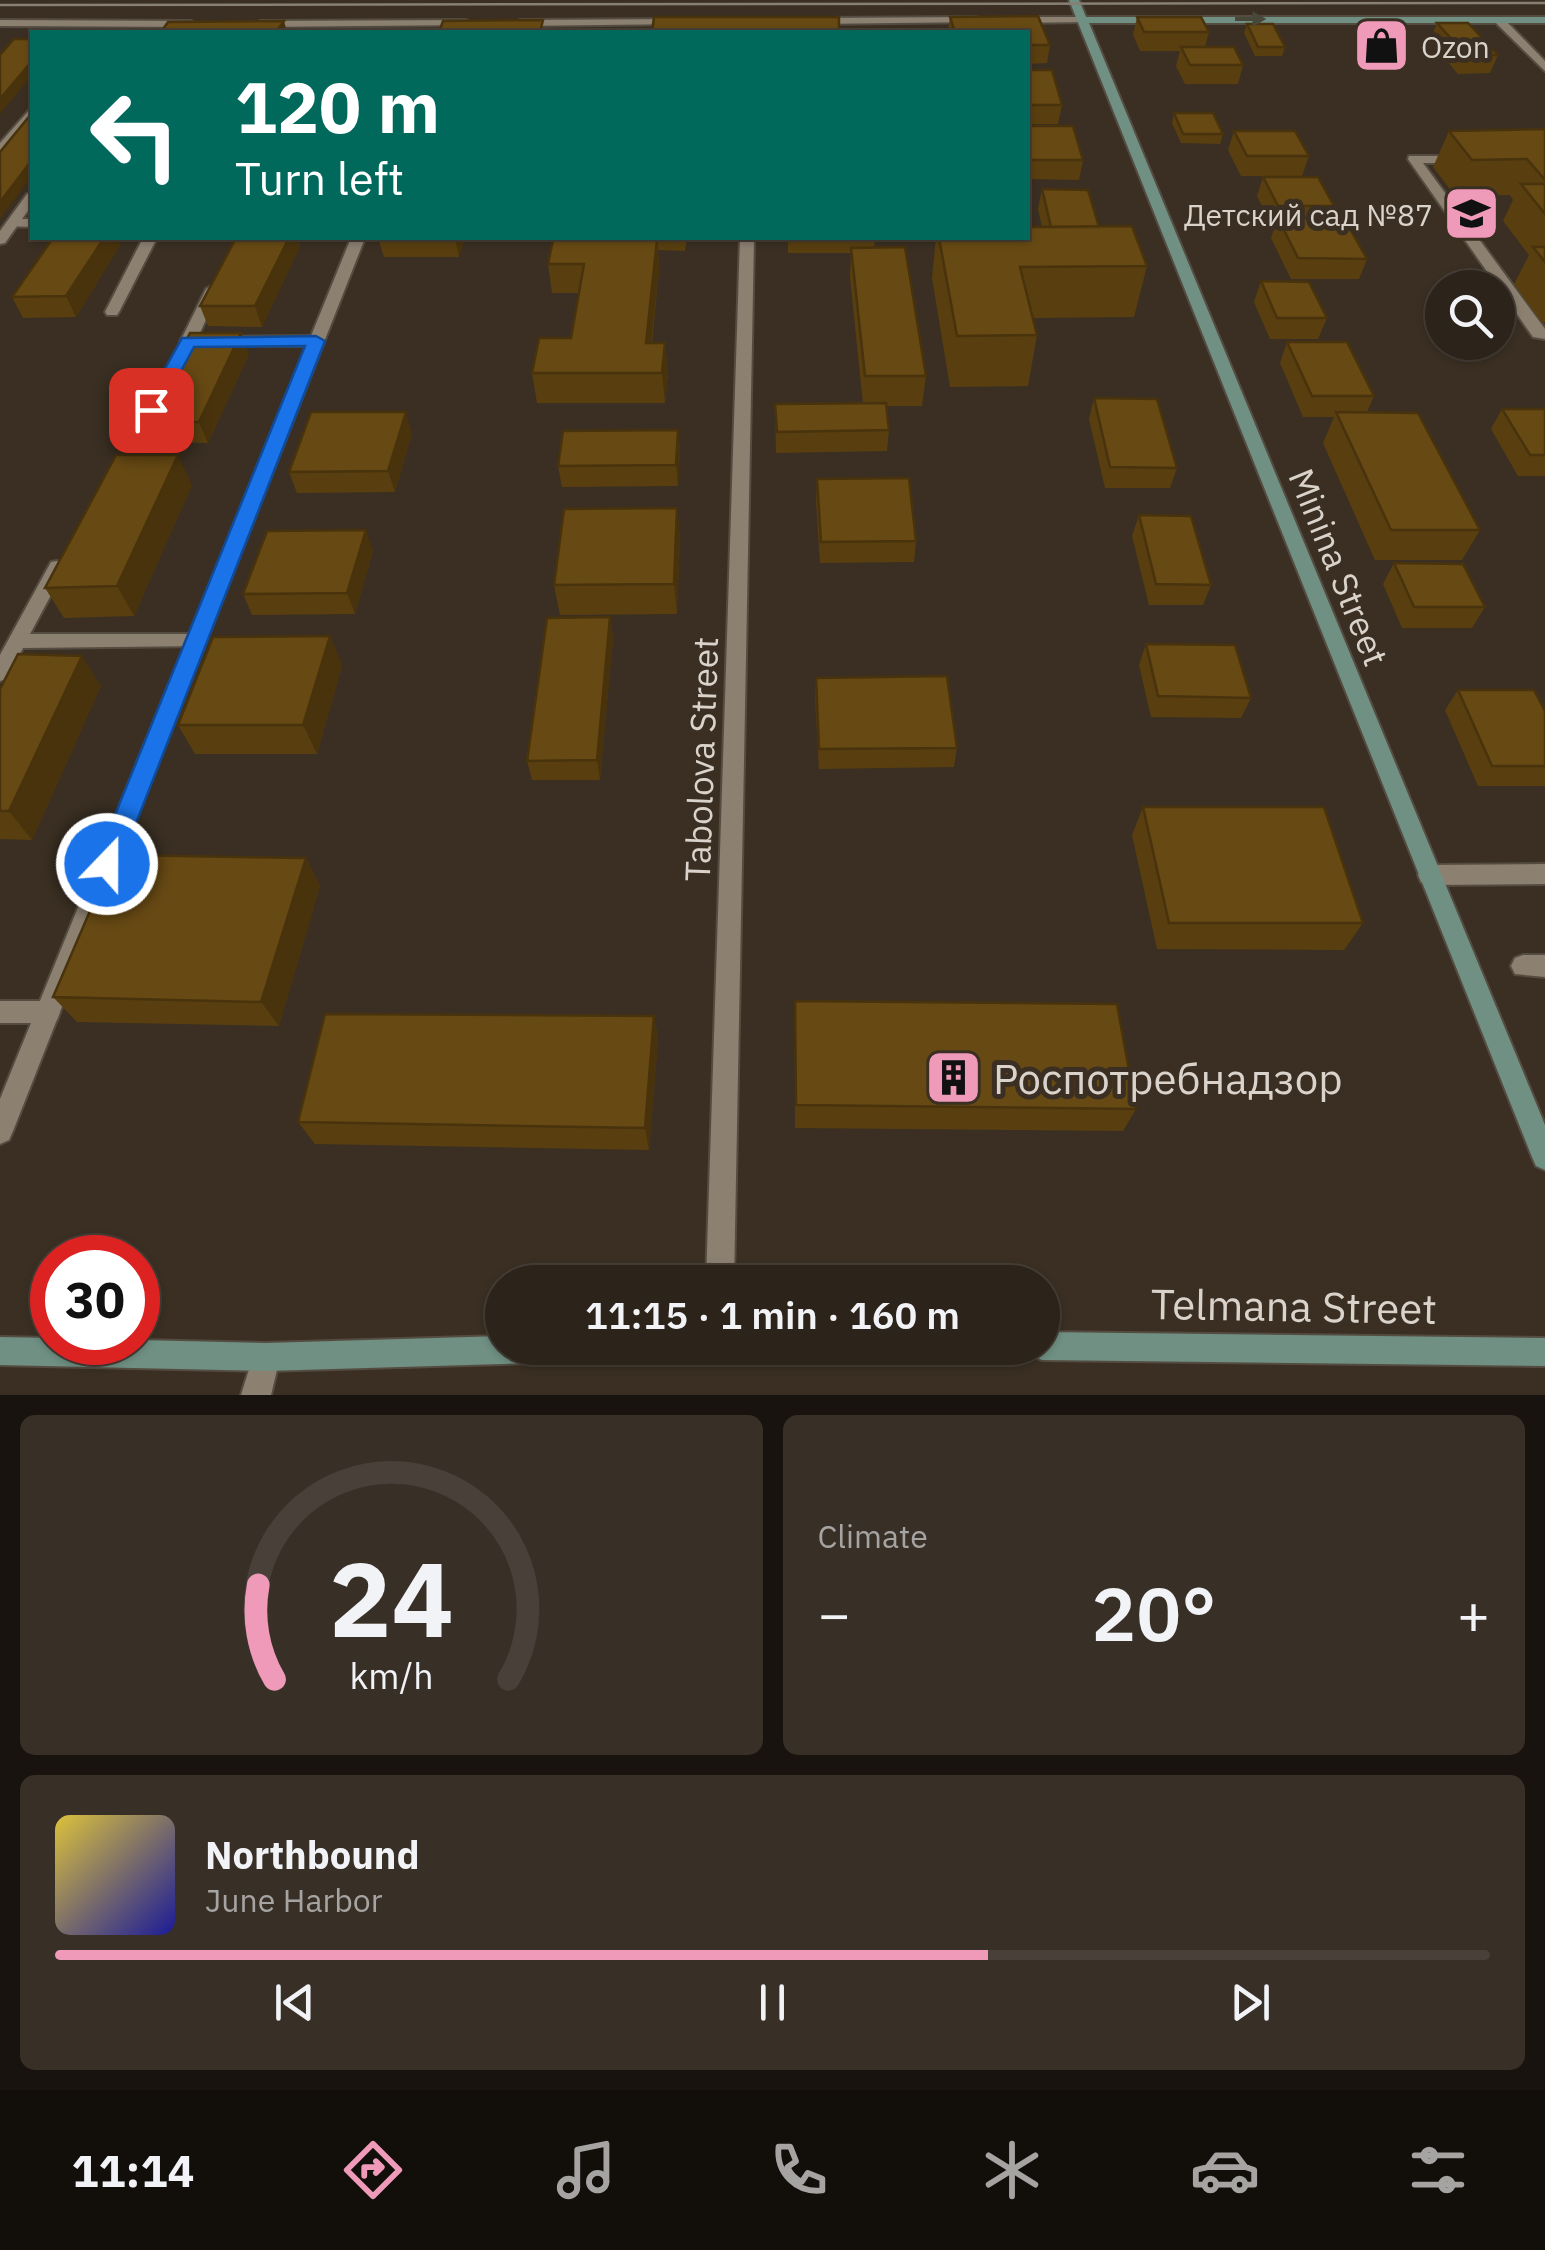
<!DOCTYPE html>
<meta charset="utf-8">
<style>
:root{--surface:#2c231a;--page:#382f27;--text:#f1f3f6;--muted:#a6a4a2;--line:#484039;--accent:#ef9ab8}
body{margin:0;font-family:"IBM Plex Sans",sans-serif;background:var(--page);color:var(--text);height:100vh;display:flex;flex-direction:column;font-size:38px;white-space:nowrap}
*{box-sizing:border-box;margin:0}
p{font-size:32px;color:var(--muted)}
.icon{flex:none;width:55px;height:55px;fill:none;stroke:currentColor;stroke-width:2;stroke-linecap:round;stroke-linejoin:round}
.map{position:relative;height:1395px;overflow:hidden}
.side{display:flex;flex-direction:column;gap:20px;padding:20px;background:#18130e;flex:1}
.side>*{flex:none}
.guide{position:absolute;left:30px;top:30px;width:1000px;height:210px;border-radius:0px;box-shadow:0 2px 8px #0004,0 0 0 2px var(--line);background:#00695c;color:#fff;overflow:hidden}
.tools{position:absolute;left:1425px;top:270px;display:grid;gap:20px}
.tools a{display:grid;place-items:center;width:90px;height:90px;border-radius:50%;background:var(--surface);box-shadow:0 2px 8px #0004,0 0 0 2px var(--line);font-size:50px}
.speed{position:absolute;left:30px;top:1235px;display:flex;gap:20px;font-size:50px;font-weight:700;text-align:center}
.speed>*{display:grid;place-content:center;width:130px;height:130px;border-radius:50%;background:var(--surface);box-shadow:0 2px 8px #0004,0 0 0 2px var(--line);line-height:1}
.speed .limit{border:15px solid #d22;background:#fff;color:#111}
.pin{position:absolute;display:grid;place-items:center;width:85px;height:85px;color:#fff;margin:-42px;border-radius:20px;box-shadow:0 5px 15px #0006}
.me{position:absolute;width:110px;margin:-55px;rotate:22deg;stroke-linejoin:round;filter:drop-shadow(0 0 8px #0008)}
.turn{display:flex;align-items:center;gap:35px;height:210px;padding:0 40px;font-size:45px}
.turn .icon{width:130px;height:130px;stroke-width:2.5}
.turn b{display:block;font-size:70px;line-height:85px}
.big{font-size:75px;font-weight:600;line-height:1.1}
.side .tile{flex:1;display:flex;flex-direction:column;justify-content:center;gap:15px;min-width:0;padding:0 35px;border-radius:15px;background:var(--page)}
.side .dial{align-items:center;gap:0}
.dial svg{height:260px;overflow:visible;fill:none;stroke:var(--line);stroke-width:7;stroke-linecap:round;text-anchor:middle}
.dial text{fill:var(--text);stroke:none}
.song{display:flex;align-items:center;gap:30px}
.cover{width:120px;height:120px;border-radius:15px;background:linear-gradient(135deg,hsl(50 70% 55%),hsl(240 70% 35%))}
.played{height:10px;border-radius:5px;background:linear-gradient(90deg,var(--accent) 65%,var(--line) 65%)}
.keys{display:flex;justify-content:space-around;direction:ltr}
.heat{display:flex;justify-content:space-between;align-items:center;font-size:55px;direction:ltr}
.side .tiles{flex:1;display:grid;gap:20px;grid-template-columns:1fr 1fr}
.tile:last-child{grid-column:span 2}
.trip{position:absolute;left:485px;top:1265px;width:575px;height:100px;border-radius:50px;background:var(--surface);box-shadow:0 2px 8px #0004,0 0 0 2px var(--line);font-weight:600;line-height:100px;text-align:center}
.menu{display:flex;height:160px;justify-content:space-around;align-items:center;background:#120e0a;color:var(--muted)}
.menu .icon{width:70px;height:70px}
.menu .active{color:var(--accent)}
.menu b{font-size:45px;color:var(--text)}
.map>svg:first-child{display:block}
</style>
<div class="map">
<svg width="1545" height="1395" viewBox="0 0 1545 1395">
<rect width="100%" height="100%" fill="#3a2f22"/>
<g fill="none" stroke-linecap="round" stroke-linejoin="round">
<defs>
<path id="lane" d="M1496,19H1504L1545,61V71L1496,23Z
M32,107V118L4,154L0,155V143Z
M1409,156H1466L1467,159L1461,163H1423L1545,329V339L1533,337L1408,159Z
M13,219H32V227L8,226L6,223Z
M143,238H157L119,312L117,315H107L105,312Z
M213,285L220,289L198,337L316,336L324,341L316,346L183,345L180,342L206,289Z
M156,396L164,401L141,444L133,449L127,448L125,444L148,401Z
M57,561L66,567L30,634H196L203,636L206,641L203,646L23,648L7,679L0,681V655L51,562Z
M1523,955H1545V977L1515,974L1511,966L1515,958Z
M0,1001H48L57,1004L60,1012L57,1020L48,1023H0Z
M266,1343L276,1347L280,1357L271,1395H241L256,1347Z"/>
<path id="street" d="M976,17L980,18V22L815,24L810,21L815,18Z
M1083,17L1087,18V22L1015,23L1010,20L1015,17Z
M681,19L686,22L685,24L520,26L515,23L520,20Z
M0,20L191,21L196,24L191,27L0,26Z
M466,20L471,23L470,25L260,27L255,24L260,21Z
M32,193V205L5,243L0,244V231L27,194Z
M351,238H365L13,1131L9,1140L0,1144V1099Z
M740,238H754L734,1282H706Z
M1545,864V884L1429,885L1421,882L1418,875L1421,868L1429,865Z"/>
<path id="secondary" d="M1069,0H1079L1086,17H1545V23H1089L1545,1125V1170L1536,1166L1532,1157Z
M1042,1332L1545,1338V1366L1042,1360L1032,1356L1028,1348H1042Z
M502,1336V1348H582L578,1358L568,1362L266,1371L0,1365V1337L52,1338V1342H138V1340L266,1343Z"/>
</defs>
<use href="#lane" stroke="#554c41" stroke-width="4"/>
<use href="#street" stroke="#554c41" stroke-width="4"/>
<use href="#secondary" stroke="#554c41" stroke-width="4"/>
<use href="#lane" fill="#8c8071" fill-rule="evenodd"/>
<use href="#street" fill="#8c8071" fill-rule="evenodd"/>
<use href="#secondary" fill="#6f9083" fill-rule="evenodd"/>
<path stroke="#887f75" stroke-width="2.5" d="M0,5L1545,3"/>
</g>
<path fill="#593f10" d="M1038,16L1050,45L1047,63L1028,64V32H948L950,17Z
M1137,17L1209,32L1205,47L1243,65L1238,84H1185L1176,66L1180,51H1140L1133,35Z
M1437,23L1498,55L1490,73L1458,74L1430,41Z
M1247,24L1285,47L1282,56H1255L1244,33Z
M1357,34L1407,53L1404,62L1369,63L1354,44Z
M1028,70L1062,105L1058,124H1028Z
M1174,113L1223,134L1220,144L1181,143L1172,123Z
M1028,126L1083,160L1079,180L1028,179Z
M1545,129V322L1542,323L1514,284L1529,255L1503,221L1513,200L1510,195L1455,196L1433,167L1449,131Z
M1234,131L1309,156L1302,176H1241L1228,150Z
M1263,177L1334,206L1330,218L1367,259L1359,279H1291L1271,238L1275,226H1272L1257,196Z
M1042,189L1099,227L1147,266L1134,317L1033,318L1037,335L1028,386L950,387L932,278L936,238H1028L1042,227L1038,209Z
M53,238H117L120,245L76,317L23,318L12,297Z
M236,238H298L300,246L262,327L208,326L200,306Z
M378,238H465L459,257H384Z
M578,238H687L685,251L658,250L659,270L652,343H665L668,373L665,403H537L532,373L571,338L579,293H552L548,264L578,240Z
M788,238H875L874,248L926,376L922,406H886L889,430L887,451L776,453L775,404H863L850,277L851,253H788Z
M1261,281L1327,318L1318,339H1270L1254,302Z
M1287,342L1374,396L1367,412L1480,530L1462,560H1375L1323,443L1334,417H1303L1280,363Z
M249,354L208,443L154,442L144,421Z
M1094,398L1177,468L1170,488H1105L1089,419Z
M1502,409H1545V476H1518L1491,429Z
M678,430L680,451L678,486L562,487L558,466Z
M412,433L395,492L297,493L289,472Z
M817,479L916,541L914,562L820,563L816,500Z
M192,485L134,616L64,618L45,588Z
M677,508L680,538L677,614L560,615L554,585Z
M1139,515L1211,585L1203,605H1149L1132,536Z
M373,551L355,614L252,615L243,594Z
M1394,563L1485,607L1472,628H1402L1383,584Z
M610,617L613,638L600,780H532L527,761Z
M330,636L342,666L317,754H195L178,725Z
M1146,644L1251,698L1241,718L1151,717L1139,665Z
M816,678L957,748L954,767L819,769L815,698Z
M101,686L32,840L0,839V689Z
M1458,690L1545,711V786H1478L1445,710Z
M1143,807L1363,923L1344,950L1157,949L1132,835Z
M306,858L320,886L279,1026L77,1022L53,997Z
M795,1001L1136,1109L1123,1131L795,1128Z
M654,1016L658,1040L649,1150L315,1144L298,1122Z"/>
<path fill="#48330d" d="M284,21L287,32H276Z
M32,61V75L0,114V99Z
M32,160V176L0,219V202Z
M104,238H117L120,245L76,317L66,296Z
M289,238H298L300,246L262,327L255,306Z
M455,238H465L459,257Z
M657,240L659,270L648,373L646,343Z
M241,333L249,354L208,443L199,422Z
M665,343L668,373L665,403L662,373Z
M406,412L412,433L395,492L388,471Z
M678,430L680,451L678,486L676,465Z
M178,455L192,485L134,616L117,586Z
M677,508L680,538L677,614L674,584Z
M366,530L373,551L355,614L347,593Z
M610,617L613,638L600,780L597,760Z
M330,636L342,666L317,754L303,725Z
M82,656L101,686L32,840L9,811Z
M306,858L320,886L279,1026L261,1002Z
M654,1016L658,1040L649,1150L645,1128Z"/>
<path fill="#674913" stroke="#48330d" stroke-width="2.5" d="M1038,16L1050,45H1028V32H955L950,17Z
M654,17H839V32H652Z
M1137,17H1201L1209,32H1144Z
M543,20L540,32H439L443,21Z
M284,21L276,32H161L168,22Z
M1437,23H1468L1498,55H1466Z
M1247,24H1273L1285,47H1258Z
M1357,34H1392L1407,53H1372Z
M14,39H32V61L0,99V55Z
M1181,47H1234L1243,65H1190Z
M1028,70H1052L1062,105H1028Z
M32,113V160L0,202V152Z
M1174,113H1213L1223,134H1183Z
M1028,126H1073L1083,160H1028Z
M1545,129V180L1527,159L1472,160L1449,131Z
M1234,131H1295L1309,156H1247Z
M1263,177H1318L1334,206H1278Z
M1521,184H1545V214Z
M1042,189L1088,190L1099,227H1051Z
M1278,218H1344L1367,259L1298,258Z
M1132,226L1147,266L1020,267L1037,335L957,336L939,238H1028V227Z
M53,238H104L66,296L12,297Z
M236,238H289L255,306H200Z
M553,240H657L646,343H665L662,373H532L539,338H571L584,264H548Z
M905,247L926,376H865L851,248Z
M1533,247H1545V262Z
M1261,281L1309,282L1327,318H1277Z
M190,333H241L199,422L144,421Z
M1287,342H1347L1374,396H1312Z
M1094,398L1157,399L1177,468L1110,467Z
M886,403L889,430L777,432L775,404Z
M1502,409H1545V455H1530Z
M311,412H406L388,471L289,472Z
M1336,412L1418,413L1480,530H1391Z
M678,430L676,465L558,466L563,431Z
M116,455H178L117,586L45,588Z
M909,478L916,541L821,542L817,479Z
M677,508L674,584L554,585L564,509Z
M1139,515L1191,516L1211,585L1156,584Z
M366,530L347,593L243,594L267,531Z
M1394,563L1463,564L1485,607H1414Z
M610,617L597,760L527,761L547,618Z
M330,636L303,725H178L213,637Z
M1146,644L1235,645L1251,698L1158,696Z
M18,654L82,656L9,811H0V689Z
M947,676L957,748L819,749L816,678Z
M1458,690H1534L1545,711V766H1492Z
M1143,807H1324L1363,923H1169Z
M114,855L306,858L261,1002L53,997Z
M795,1001L1117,1004L1136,1109L796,1105Z
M325,1014L654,1016L645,1128L298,1122Z"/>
<defs><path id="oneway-solid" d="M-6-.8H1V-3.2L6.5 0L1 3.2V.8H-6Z" transform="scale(2.5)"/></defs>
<use fill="#47473a" href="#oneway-solid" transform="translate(1250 19)"/>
<path fill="#1a73e8" stroke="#114b97" stroke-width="2.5" d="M316,336L325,341L120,864L116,871L107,874L98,871L95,864L305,346L194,347L158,414H145L142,410L182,338Z"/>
<defs>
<symbol id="shop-square" viewBox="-11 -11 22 22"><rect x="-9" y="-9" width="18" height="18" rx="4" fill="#ef9ab8" stroke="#3a2f22"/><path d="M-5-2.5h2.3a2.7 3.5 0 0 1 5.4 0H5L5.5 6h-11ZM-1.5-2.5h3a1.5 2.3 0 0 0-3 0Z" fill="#111"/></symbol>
<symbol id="school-square" viewBox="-11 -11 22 22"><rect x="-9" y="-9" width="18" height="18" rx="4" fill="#ef9ab8" stroke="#3a2f22"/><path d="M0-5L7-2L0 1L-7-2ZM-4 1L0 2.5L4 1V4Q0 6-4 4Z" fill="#111"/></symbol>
<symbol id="building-square" viewBox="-11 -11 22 22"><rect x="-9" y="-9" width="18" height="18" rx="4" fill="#ef9ab8" stroke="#3a2f22"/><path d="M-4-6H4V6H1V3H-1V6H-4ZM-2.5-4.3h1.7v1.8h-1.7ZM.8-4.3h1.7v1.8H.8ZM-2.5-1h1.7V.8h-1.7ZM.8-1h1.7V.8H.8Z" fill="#111"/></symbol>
</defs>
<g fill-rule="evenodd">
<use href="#shop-square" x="1350" y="14" width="63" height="63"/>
<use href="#school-square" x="1440" y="182" width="63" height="63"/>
<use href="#building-square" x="922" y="1046" width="63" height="63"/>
</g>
<g text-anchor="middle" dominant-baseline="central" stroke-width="10" stroke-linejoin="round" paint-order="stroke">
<g font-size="30" fill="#dad3cb" stroke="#3a2f22" text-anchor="start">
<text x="1421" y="46">Ozon</text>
<text x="1433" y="214" text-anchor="end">Детский сад №87</text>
</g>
<g font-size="35" fill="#dad3cb" stroke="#3a2f22">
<text transform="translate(1339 567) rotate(68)">Minina Street</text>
<text transform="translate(701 759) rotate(-88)">Tabolova Street</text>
</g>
<g font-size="42" fill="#dad3cb" stroke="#3a2f22" text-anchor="start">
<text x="993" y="1078">Роспотребнадзор</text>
</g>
<g font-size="42" fill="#dad3cb" stroke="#3a2f22">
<text transform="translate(1294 1306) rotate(1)">Telmana Street</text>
</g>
</g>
</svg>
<div class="tools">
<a><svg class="icon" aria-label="search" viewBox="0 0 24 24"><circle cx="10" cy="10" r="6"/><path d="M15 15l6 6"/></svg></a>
</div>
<div class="speed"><div class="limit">30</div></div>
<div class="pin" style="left:151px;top:410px;background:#d93025"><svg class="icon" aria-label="arrive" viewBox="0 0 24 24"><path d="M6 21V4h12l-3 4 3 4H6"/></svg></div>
<svg class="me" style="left:107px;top:864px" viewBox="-20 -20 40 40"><circle r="17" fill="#1a73e8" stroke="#fff" stroke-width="3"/><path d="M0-11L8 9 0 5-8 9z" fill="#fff"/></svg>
<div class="trip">11:15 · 1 min · 160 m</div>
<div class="guide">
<div class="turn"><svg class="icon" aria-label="left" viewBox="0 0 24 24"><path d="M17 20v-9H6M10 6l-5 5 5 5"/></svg><div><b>120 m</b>Turn left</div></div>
</div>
</div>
<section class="side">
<div class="tiles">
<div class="tile dial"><svg viewBox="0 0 100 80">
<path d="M14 69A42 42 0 1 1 86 69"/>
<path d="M14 69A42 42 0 0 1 9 40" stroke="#ef9ab8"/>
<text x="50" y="56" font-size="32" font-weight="700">24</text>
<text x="50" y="72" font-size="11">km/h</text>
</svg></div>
<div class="tile"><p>Climate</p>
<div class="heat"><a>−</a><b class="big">20°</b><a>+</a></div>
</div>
<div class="tile">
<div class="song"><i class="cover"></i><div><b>Northbound</b><p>June Harbor</p></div></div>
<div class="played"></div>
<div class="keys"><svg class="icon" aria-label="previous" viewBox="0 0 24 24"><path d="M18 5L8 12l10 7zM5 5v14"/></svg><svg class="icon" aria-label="pause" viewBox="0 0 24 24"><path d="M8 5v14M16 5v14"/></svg><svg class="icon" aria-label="next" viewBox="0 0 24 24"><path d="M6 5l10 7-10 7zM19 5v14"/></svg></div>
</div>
</div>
</section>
<nav class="menu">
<b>11:14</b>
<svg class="icon active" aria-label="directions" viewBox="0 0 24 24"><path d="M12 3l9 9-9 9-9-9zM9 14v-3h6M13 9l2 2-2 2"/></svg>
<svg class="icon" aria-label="music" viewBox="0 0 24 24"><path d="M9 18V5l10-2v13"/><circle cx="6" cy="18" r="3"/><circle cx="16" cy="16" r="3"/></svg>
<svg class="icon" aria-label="phone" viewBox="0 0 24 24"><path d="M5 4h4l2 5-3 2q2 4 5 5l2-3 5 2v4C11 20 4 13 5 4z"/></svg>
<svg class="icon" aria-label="climate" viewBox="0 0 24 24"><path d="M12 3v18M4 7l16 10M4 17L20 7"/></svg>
<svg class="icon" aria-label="car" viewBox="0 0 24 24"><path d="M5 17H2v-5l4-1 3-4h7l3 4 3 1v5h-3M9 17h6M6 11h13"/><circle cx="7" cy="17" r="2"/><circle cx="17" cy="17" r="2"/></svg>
<svg class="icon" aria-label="filters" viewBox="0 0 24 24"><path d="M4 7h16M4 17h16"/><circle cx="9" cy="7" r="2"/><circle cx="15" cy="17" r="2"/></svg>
</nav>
